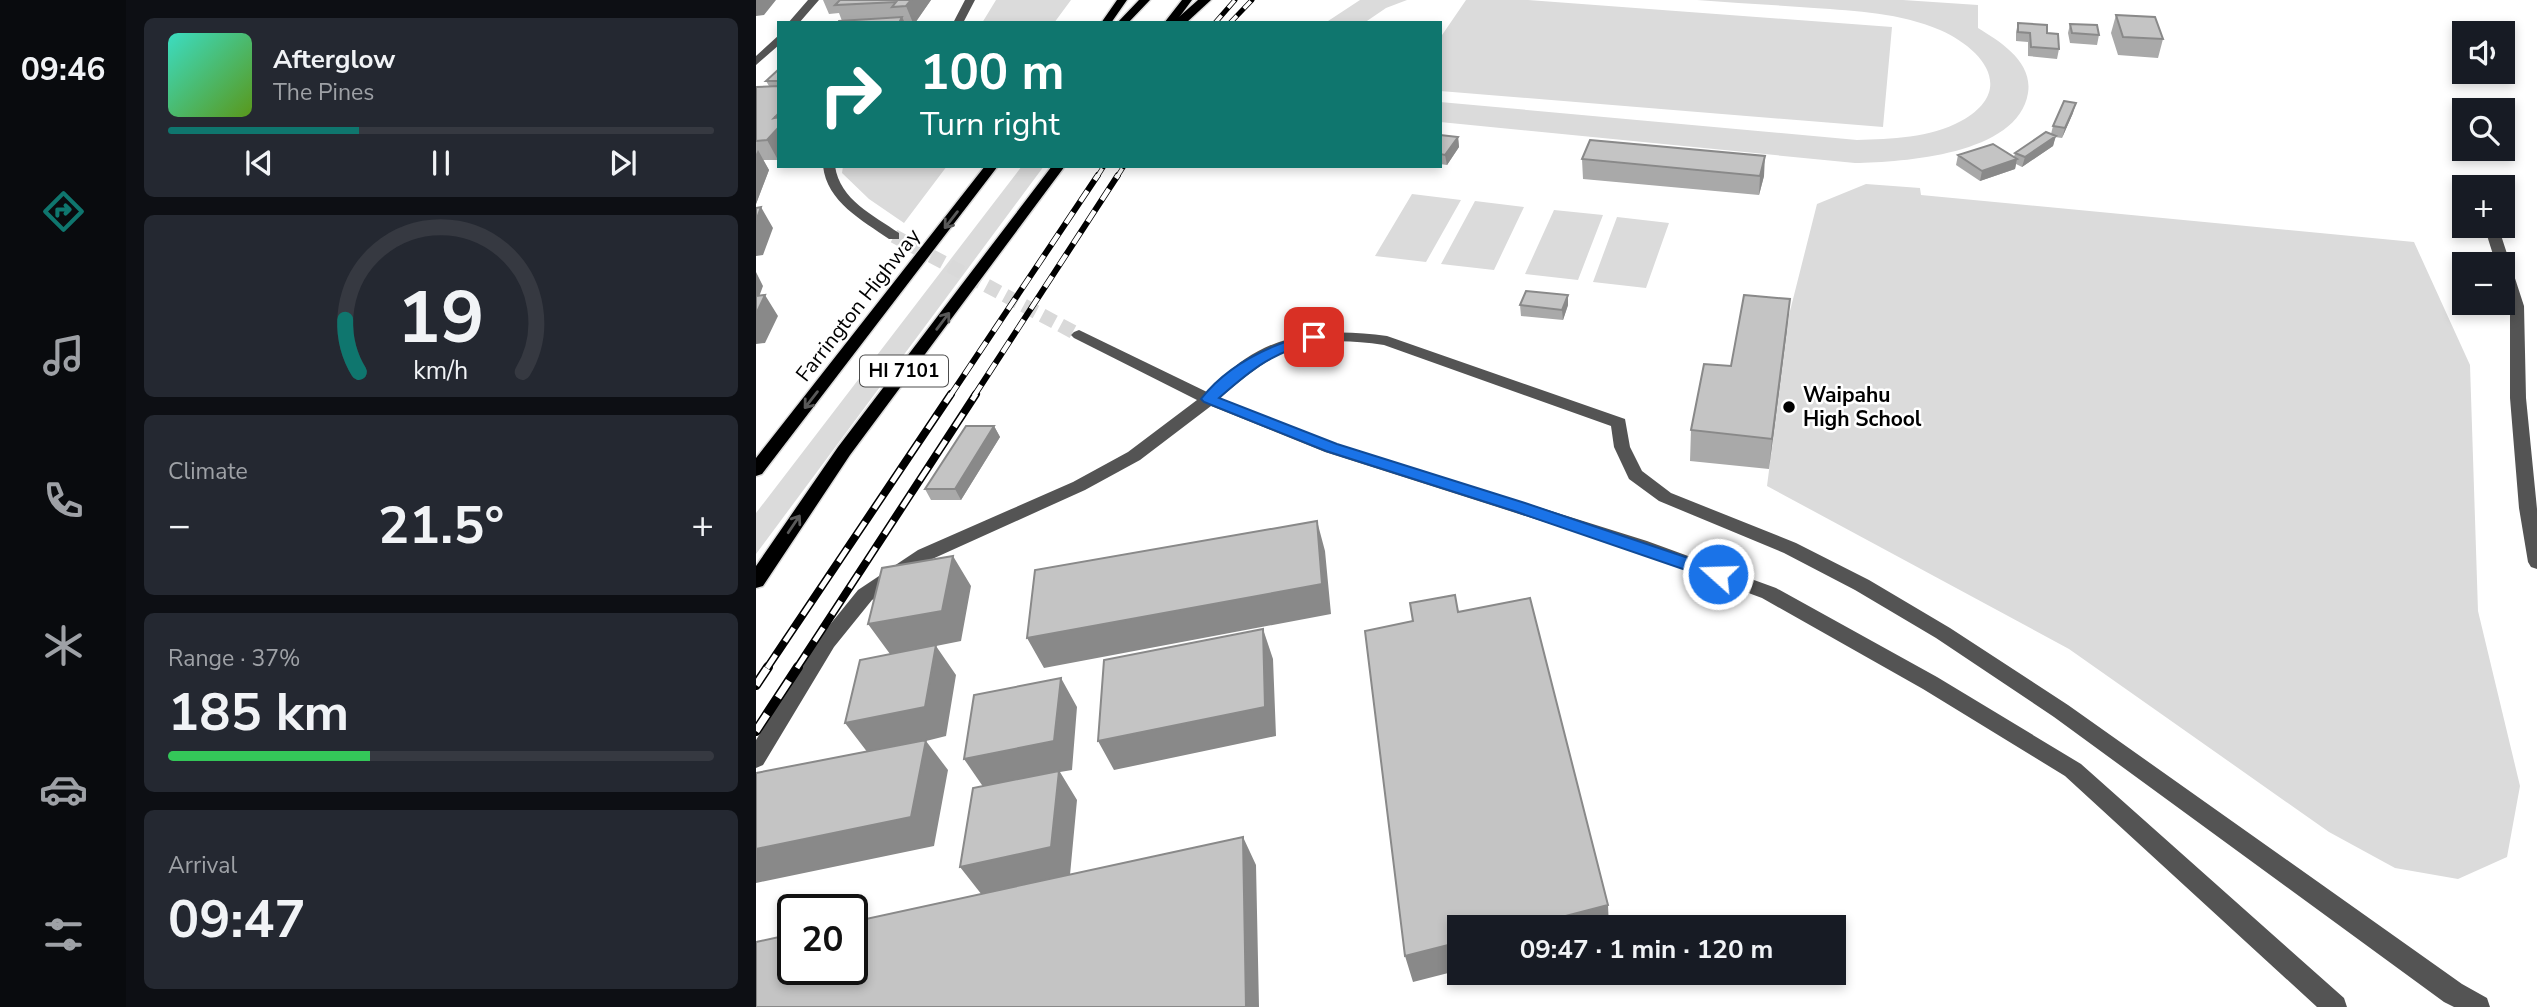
<!DOCTYPE html>
<meta charset="utf-8">
<style>
:root{--surface:#171b24;--page:#242831;--text:#f1f3f6;--muted:#9ea1a6;--line:#363941;--accent:#0f766e}
body{margin:0;font-family:"Nunito Sans",sans-serif;background:var(--page);color:var(--text);height:100vh;display:flex;flex-direction:column;font-size:26px;white-space:nowrap}
*{box-sizing:border-box;margin:0}
p{font-size:23px;color:var(--muted)}
.icon{flex:none;width:38px;height:38px;fill:none;stroke:currentColor;stroke-width:2;stroke-linecap:round;stroke-linejoin:round}
.map{position:relative;flex:1;overflow:hidden}
.panel{display:flex;flex-direction:column;gap:18px;padding:18px;background:#0d0f14;width:630px}
.panel>*{flex:none}
.hud{position:absolute;left:21px;top:21px;width:665px;height:147px;border-radius:0px;box-shadow:0 4px 10px #0003;background:#0f766e;color:#fff;overflow:hidden}
.fabs{position:absolute;left:1696px;top:21px;display:grid;gap:14px}
.fabs a{display:grid;place-items:center;width:63px;height:63px;border-radius:0px;background:var(--surface);box-shadow:0 4px 10px #0003;font-size:35px}
.speed{position:absolute;left:21px;top:894px;display:flex;gap:14px;font-size:35px;font-weight:700;text-align:center}
.speed>*{display:grid;place-content:center;width:91px;height:91px;border-radius:50%;background:var(--surface);box-shadow:0 4px 10px #0003;line-height:1}
.speed .limit{border:4px solid #111;border-radius:10px;background:#fff;color:#111}
.pin{position:absolute;display:grid;place-items:center;width:60px;height:60px;color:#fff;margin:-30px;border-radius:14px;box-shadow:0 4px 10px #0006}
.me{position:absolute;width:77px;margin:-38px;rotate:290deg;stroke-linejoin:round;filter:drop-shadow(0 0 5px #0008)}
.turn{display:flex;align-items:center;gap:24px;height:147px;padding:0 28px;font-size:32px}
.turn .icon{width:91px;height:91px;stroke-width:2.5}
.turn b{display:block;font-size:49px;line-height:60px}
.big{font-size:52px;font-weight:700;line-height:1.1}
.panel .widget{flex:1;display:flex;flex-direction:column;justify-content:center;gap:10px;min-width:0;padding:0 24px;border-radius:10px;background:var(--page)}
.panel .dial{align-items:center;gap:0}
.dial svg{height:182px;overflow:visible;fill:none;stroke:var(--line);stroke-width:7;stroke-linecap:round;text-anchor:middle}
.dial text{fill:var(--text);stroke:none}
.song{display:flex;align-items:center;gap:21px}
.cover{width:84px;height:84px;border-radius:10px;background:linear-gradient(135deg,hsl(170 70% 55%),hsl(90 70% 35%))}
.played{height:7px;border-radius:4px;background:linear-gradient(90deg,var(--accent) 35%,var(--line) 35%)}
.keys{display:flex;justify-content:space-around;direction:ltr}
.heat{display:flex;justify-content:space-between;align-items:center;font-size:38px;direction:ltr}
.charge{height:10px;border-radius:5px;background:linear-gradient(90deg,#34c759 37%,var(--line) 0)}
.trip{position:absolute;left:691px;top:915px;width:399px;height:70px;border-radius:0px;background:var(--surface);box-shadow:0 4px 10px #0003;font-weight:700;line-height:70px;text-align:center}
main{display:flex;flex:1;min-height:0}
.dock{display:flex;flex-direction:column;width:126px;justify-content:space-around;align-items:center;background:#090b0e;color:var(--muted)}
.dock .icon{width:49px;height:49px}
.dock .selected{color:var(--accent)}
.dock b{font-size:32px;color:var(--text)}
.map>svg:first-child{display:block}
</style>
<main>
<nav class="dock">
<b>09:46</b>
<svg class="icon selected" aria-label="directions" viewBox="0 0 24 24"><path d="M12 3l9 9-9 9-9-9zM9 14v-3h6M13 9l2 2-2 2"/></svg>
<svg class="icon" aria-label="music" viewBox="0 0 24 24"><path d="M9 18V5l10-2v13"/><circle cx="6" cy="18" r="3"/><circle cx="16" cy="16" r="3"/></svg>
<svg class="icon" aria-label="phone" viewBox="0 0 24 24"><path d="M5 4h4l2 5-3 2q2 4 5 5l2-3 5 2v4C11 20 4 13 5 4z"/></svg>
<svg class="icon" aria-label="climate" viewBox="0 0 24 24"><path d="M12 3v18M4 7l16 10M4 17L20 7"/></svg>
<svg class="icon" aria-label="car" viewBox="0 0 24 24"><path d="M5 17H2v-5l4-1 3-4h7l3 4 3 1v5h-3M9 17h6M6 11h13"/><circle cx="7" cy="17" r="2"/><circle cx="17" cy="17" r="2"/></svg>
<svg class="icon" aria-label="filters" viewBox="0 0 24 24"><path d="M4 7h16M4 17h16"/><circle cx="9" cy="7" r="2"/><circle cx="15" cy="17" r="2"/></svg>
</nav>
<section class="panel">
<div class="widget">
<div class="song"><i class="cover"></i><div><b>Afterglow</b><p>The Pines</p></div></div>
<div class="played"></div>
<div class="keys"><svg class="icon" aria-label="previous" viewBox="0 0 24 24"><path d="M18 5L8 12l10 7zM5 5v14"/></svg><svg class="icon" aria-label="pause" viewBox="0 0 24 24"><path d="M8 5v14M16 5v14"/></svg><svg class="icon" aria-label="next" viewBox="0 0 24 24"><path d="M6 5l10 7-10 7zM19 5v14"/></svg></div>
</div>
<div class="widget dial"><svg viewBox="0 0 100 80">
<path d="M14 69A42 42 0 1 1 86 69"/>
<path d="M14 69A42 42 0 0 1 8 46" stroke="#0f766e"/>
<text x="50" y="56" font-size="32" font-weight="700">19</text>
<text x="50" y="72" font-size="11">km/h</text>
</svg></div>
<div class="widget"><p>Climate</p>
<div class="heat"><a>−</a><b class="big">21.5°</b><a>+</a></div>
</div>
<div class="widget"><p>Range · 37%</p><b class="big">185 km</b><div class="charge"></div></div>
<div class="widget"><p>Arrival</p><b class="big">09:47</b></div>
</section>
<div class="map">
<svg width="1781" height="1007" viewBox="0 0 1781 1007">
<rect width="100%" height="100%" fill="#fff"/>
<path fill="#dbdbdb" d="M240,0H315L298,23H226Z
M604,0H651L630,8L608,23H569Z
M710,0H772L1136,27L1127,127L684,91V38Z
M941,0H1147L1222,5V28C1245,42 1277,62 1272,93C1262,155 1147,162 1099,163L684,122V102L1101,140C1135,139 1174,138 1205,121C1261,90 1227,49 1184,30C1144,13 1101,11 1058,8C1019,5 980,3 941,0Z
M87,166H191L148,223L113,199L86,173Z
M266,166H288L0,554V513Z
M1110,184L1164,188L1165,195L1658,242L1714,365L1722,611L1764,786L1751,857L1702,879L1639,868L1573,832L1313,649L1011,486L1033,315L1061,204Z
M656,194L705,200L670,262L619,256Z
M719,201L768,207L738,270L685,264Z
M798,210L847,215L822,280L769,274Z
M861,217L913,223L890,288L837,282Z"/>
<g fill="none" stroke-linecap="round" stroke-linejoin="round">
<path stroke="#d9d9d9" stroke-width="14" stroke-dasharray="14 7" stroke-linecap="butt" d="M138,236L323,335"/>
<defs>
<path id="major" d="M361,0H371L355,23H345Z
M383,0H394L372,23H361Z
M426,0H436L419,23H408Z
M229,166H242L6,474L0,476V458Z
M296,166H309L94,455L7,586L0,588V566L82,447Z"/>
<path id="highway" d="M442,0H455L430,23H416Z"/>
</defs>
<use href="#major" stroke="#dbdbdb" stroke-width="3"/>
<use href="#highway" stroke="#dbdbdb" stroke-width="3"/>
<path fill="#545454" fill-rule="evenodd" d="M52,0H63L43,23H32Z
M209,0H219L207,23H197Z
M23,35V45L0,65V56Z
M67,166H79C84,200 117,215 143,233V239H133C106,220 71,202 67,166Z
M1706,184L1712,187H1708V195L1700,188Z
M1728,226H1742L1768,306L1770,398L1781,509V569L1775,567L1772,562L1763,508L1754,398V306L1746,283V264H1740Z
M323,330L451,392C464,381 475,368 489,359C532,330 581,329 631,336L869,419L874,447L886,471L915,493L1040,543L1113,580L1194,628L1312,705L1706,984L1731,998L1734,1007H1698L1688,1002L1298,717L1180,638L1099,590L1028,553L903,501L873,479L858,447L855,426L628,345C551,334 522,347 464,398L581,444L891,541L1020,588L1181,677L1325,764L1588,998L1591,1007H1561L1309,776L1167,689L1006,598L879,551L569,452L455,406L384,460L329,490L174,560L116,600L78,647L7,765L0,768V740L64,637L102,590L162,550L317,482L372,452L441,400L318,338L315,335L318,332Z"/>
<use href="#major" fill="#000" fill-rule="evenodd"/>
<use href="#highway" fill="#000" fill-rule="evenodd"/>
<defs>
<path id="rail-far3" d="M459,23L479,0
M474,23L496,0
M341,177L348,166
M361,177L368,166"/>
<path id="rail-far2" d="M194,396L342,175
M218,396L362,175"/>
<path id="rail-far1" d="M11,668L195,394
M41,668L220,394"/>
<path id="rail" d="M0,685L12,667
M0,731L42,667"/>
</defs>
<use href="#rail-far3" stroke="#000" stroke-width="5"/>
<use href="#rail-far2" stroke="#000" stroke-width="6"/>
<use href="#rail-far1" stroke="#000" stroke-width="8"/>
<use href="#rail" stroke="#000" stroke-width="10"/>
<use href="#rail-far3" stroke="#fff" stroke-width="3.5" stroke-dasharray="10" stroke-linecap="butt"/>
<use href="#rail-far2" stroke="#fff" stroke-width="4.5" stroke-dasharray="13" stroke-linecap="butt"/>
<use href="#rail-far1" stroke="#fff" stroke-width="5" stroke-dasharray="16" stroke-linecap="butt"/>
<use href="#rail" stroke="#fff" stroke-width="7" stroke-dasharray="20" stroke-linecap="butt"/>
</g>
<path fill="#a9a9a9" d="M67,0H175L159,23H82L86,21L83,13L73,14Z
M1360,15L1407,39L1402,58L1362,55L1355,33Z
M1262,23L1291,33L1303,49L1301,59L1272,56V42L1260,41V32Z
M1314,24L1343,35L1341,45L1314,43L1312,33Z
M23,69V159L22,160H7L13,170L0,204V87L13,86L10,81Z
M1317,113L1306,138L1299,137L1297,146L1266,167L1260,164L1259,169L1224,181L1200,165L1202,155L1258,157L1259,153L1295,134L1297,126Z
M684,135L702,137L703,147L691,165L684,164Z
M826,159L1008,176L1003,195L827,179Z
M764,305H812L807,320L765,316Z
M1031,329L1013,469L934,461L935,430L975,366Z
M238,426L244,437L205,500H175L169,489Z"/>
<path fill="#898989" d="M0,0H20L8,15L0,16Z
M155,0H175L159,23H157L150,6Z
M146,17L149,23H143Z
M1320,103L1317,113L1306,138L1309,128Z
M23,127V159L22,160L11,140Z
M1300,136L1297,146L1266,167L1269,157Z
M702,137L703,147L691,165L689,155Z
M2,150L13,170L0,204V154Z
M1009,156L1008,176L1003,195L1004,176Z
M1261,159L1259,169L1224,181L1226,171Z
M5,207L17,228L7,255L0,256V221Z
M0,272L7,286L0,305Z
M9,295L22,316L9,343L0,344V314Z
M812,295V305L807,320L806,310Z
M1034,299L1031,329L1013,469L1016,439Z
M238,426L244,437L205,500L199,489Z
M561,521L569,551L575,614L288,668L271,638Z
M197,556L215,586L205,641L180,646L200,675L190,736L170,741L192,770L178,846L0,883V849L112,753L89,723L134,654L112,624Z
M507,629L517,659L520,736L358,770L342,741Z
M305,678L321,707L316,770L304,772L321,800L314,875L226,895L204,867L228,788L208,759Z
M487,837L500,865L503,1007H490Z
M852,905L853,928H763Z
M704,942V970L657,982L649,956Z"/>
<path fill="#c4c4c4" stroke="#898989" stroke-width="2" d="M84,0H155L150,6L136,7L140,2L79,5Z
M1360,15L1399,17L1407,39L1367,37Z
M146,17L143,23H82L83,21Z
M1262,23L1291,25V33L1302,34L1303,49L1275,47L1274,33L1262,32Z
M1314,24L1341,25L1343,35L1316,33Z
M23,69V81H10Z
M23,86V113L18,118L23,117V127L11,140L0,141V87Z
M1308,101L1320,103L1309,128L1297,126Z
M1290,132L1300,136L1269,157L1259,153Z
M684,135L702,137L689,155L684,154Z
M834,140L1009,156L1004,176L826,159Z
M1237,144L1261,159L1226,171L1202,155Z
M5,207L0,221V208Z
M770,291L812,295L806,310L764,305Z
M9,295L0,314V296Z
M988,295L1034,299L1016,439L935,430L948,364L975,366Z
M210,426H238L199,489H169Z
M561,521L566,584L271,638L279,570Z
M197,556L186,611L112,624L126,568Z
M699,595L702,612L774,598L852,905L763,928H704V942L649,956L609,631L657,621L654,603Z
M507,629L509,707L342,741L348,660Z
M180,645L169,707L89,723L104,660Z
M305,678L298,741L208,759L218,695Z
M170,740L155,817L0,849V773Z
M303,771L295,847L204,867L217,788Z
M487,837L490,1007H0V942L37,934V970H96V922Z"/>
<defs><path id="oneway-shaft" d="M-6 0H5M1.5-3L5.5 0L1.5 3" fill="none" stroke-width="1.6" stroke-linecap="round" stroke-linejoin="round" transform="scale(1.75)"/></defs>
<g stroke="#595959">
<use href="#oneway-shaft" transform="translate(195 220) rotate(128)"/>
<use href="#oneway-shaft" transform="translate(187 321) rotate(-53)"/>
<use href="#oneway-shaft" transform="translate(55 400) rotate(128)"/>
<use href="#oneway-shaft" transform="translate(38 524) rotate(-56)"/>
</g>
<path fill="#1a73e8" stroke="#114b97" stroke-width="2" d="M558,333L563,334V340C517,353 499,366 463,398L581,444L769,503L968,570L970,574L968,579H956L758,511L570,451L448,402L445,399C473,363 516,344 558,333Z"/>
<circle fill="#000" stroke="#fff" stroke-width="2.5" cx="1033" cy="407" r="7"/>
<g text-anchor="middle" dominant-baseline="central" stroke-width="5" stroke-linejoin="round" paint-order="stroke">
<rect fill="#fff" stroke="#4c4c4c" stroke-width="2" x="104" y="355.5" width="88" height="31" rx="5"/>
<g font-size="19" font-weight="bold" fill="#000">
<text x="148" y="371">HI 7101</text>
</g>
<g font-size="21" fill="#000" stroke="#fff">
<text transform="translate(102 305) rotate(-52)">Farrington Highway</text>
</g>
<g font-size="21" font-weight="bold" fill="#000" stroke="#fff" text-anchor="start">
<text x="1047" y="395">Waipahu<tspan x="1047" dy="24">High School</tspan></text>
</g>
</g>
</svg>
<div class="fabs">
<a><svg class="icon" aria-label="sound" viewBox="0 0 24 24"><path d="M4 9h4l5-4v14l-5-4H4zM17 9q2 3 0 6"/></svg></a>
<a><svg class="icon" aria-label="search" viewBox="0 0 24 24"><circle cx="10" cy="10" r="6"/><path d="M15 15l6 6"/></svg></a>
<a>+</a>
<a>−</a>
</div>
<div class="speed"><div class="limit">20</div></div>
<div class="pin" style="left:558px;top:337px;background:#d93025"><svg class="icon" aria-label="arrive" viewBox="0 0 24 24"><path d="M6 21V4h12l-3 4 3 4H6"/></svg></div>
<svg class="me" style="left:962px;top:574px" viewBox="-20 -20 40 40"><circle r="17" fill="#1a73e8" stroke="#fff" stroke-width="3"/><path d="M0-11L8 9 0 5-8 9z" fill="#fff"/></svg>
<div class="trip">09:47 · 1 min · 120 m</div>
<div class="hud">
<div class="turn"><svg class="icon" aria-label="right" viewBox="0 0 24 24"><path d="M7 20v-9h11M14 6l5 5-5 5"/></svg><div><b>100 m</b>Turn right</div></div>
</div>
</div>
</main>
